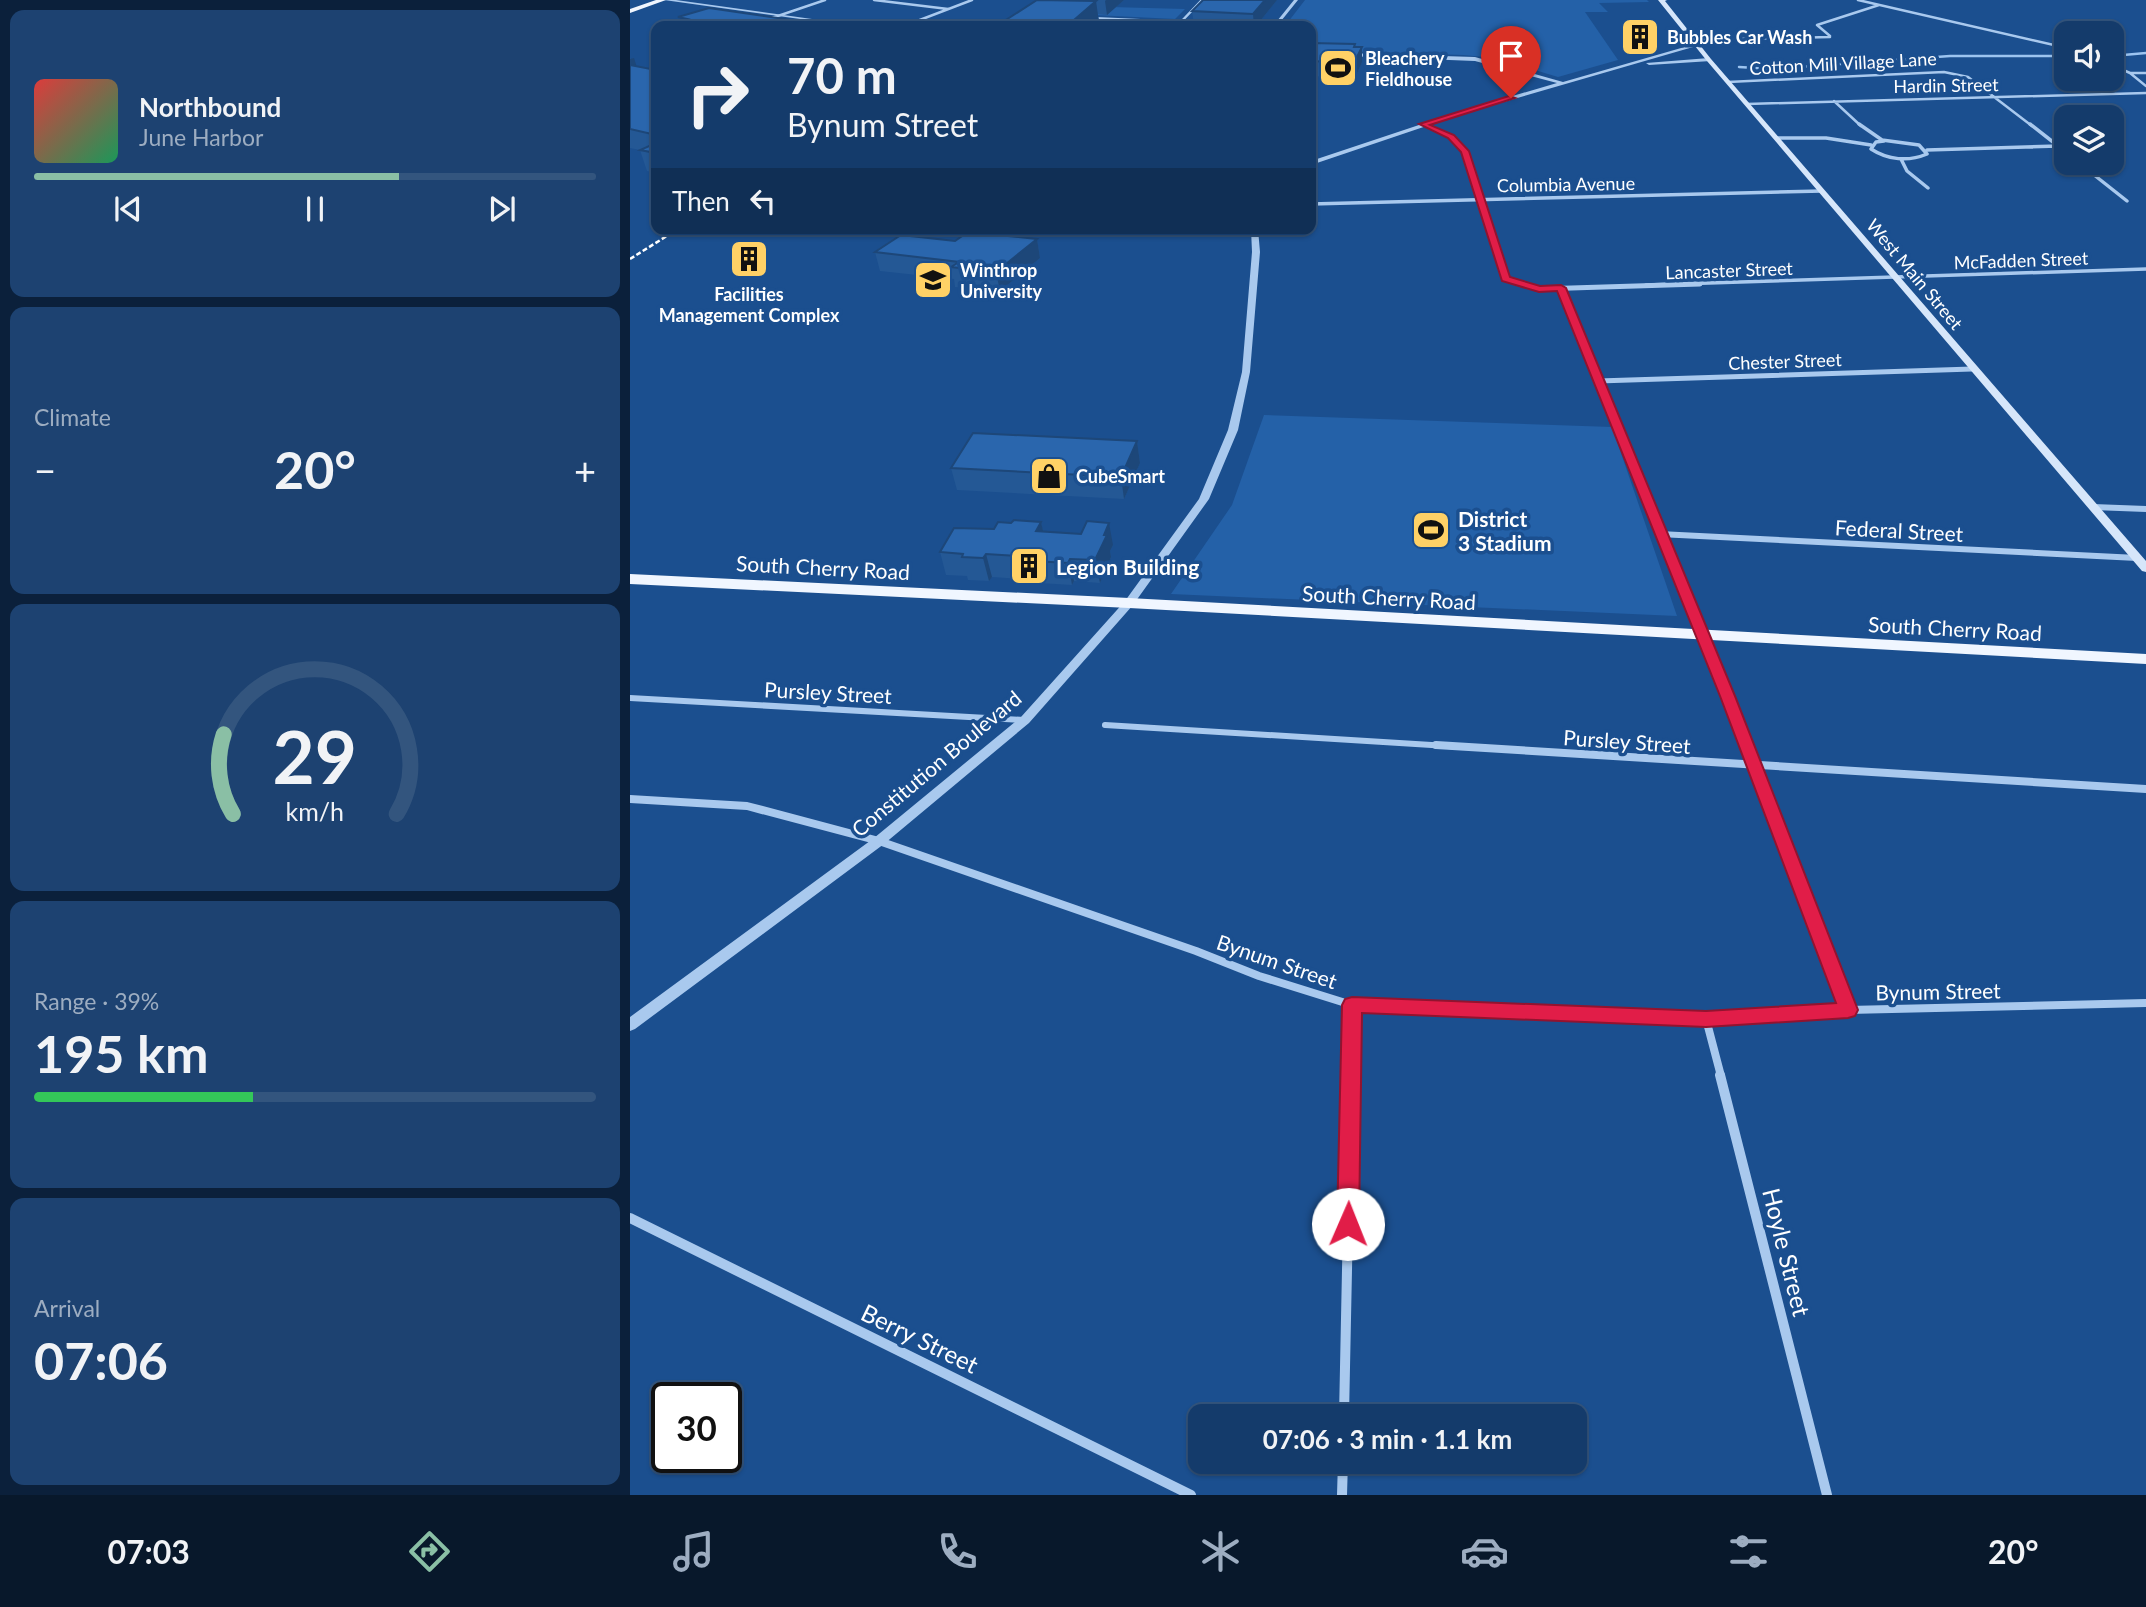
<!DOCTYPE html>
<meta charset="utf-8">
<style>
:root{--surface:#143b6b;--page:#1d4271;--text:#f1f3f6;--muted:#9dadc1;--line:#33557e;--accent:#8abfa5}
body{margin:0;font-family:Lato,sans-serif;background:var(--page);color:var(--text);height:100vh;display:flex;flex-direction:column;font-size:26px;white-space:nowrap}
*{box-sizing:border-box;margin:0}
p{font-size:23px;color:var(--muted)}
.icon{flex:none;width:38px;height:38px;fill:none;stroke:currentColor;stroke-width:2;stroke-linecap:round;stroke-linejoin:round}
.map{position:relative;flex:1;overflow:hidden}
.panel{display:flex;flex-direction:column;gap:10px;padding:10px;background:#0b203b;width:630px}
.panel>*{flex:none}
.hud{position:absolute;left:21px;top:21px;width:665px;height:214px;border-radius:14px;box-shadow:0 2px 5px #0004,0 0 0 2px var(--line);background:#143b6b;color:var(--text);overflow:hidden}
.buttons{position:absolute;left:1424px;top:21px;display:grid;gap:14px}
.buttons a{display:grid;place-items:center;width:70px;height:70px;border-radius:14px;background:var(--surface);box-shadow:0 2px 5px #0004,0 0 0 2px var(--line);font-size:35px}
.speed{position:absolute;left:21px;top:1382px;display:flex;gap:14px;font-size:35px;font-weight:700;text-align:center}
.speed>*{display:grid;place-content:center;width:91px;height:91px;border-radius:50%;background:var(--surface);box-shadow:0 2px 5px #0004,0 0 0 2px var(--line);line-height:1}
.speed .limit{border:4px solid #111;border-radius:10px;background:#fff;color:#111}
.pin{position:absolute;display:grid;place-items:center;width:60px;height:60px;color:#fff;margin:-72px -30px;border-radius:50% 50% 50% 0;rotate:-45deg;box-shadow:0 0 7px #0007}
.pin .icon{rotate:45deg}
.me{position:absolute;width:77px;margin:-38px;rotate:1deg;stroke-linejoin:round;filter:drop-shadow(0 0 5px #0008)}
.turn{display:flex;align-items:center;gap:24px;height:147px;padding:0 21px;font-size:32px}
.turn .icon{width:91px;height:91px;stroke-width:2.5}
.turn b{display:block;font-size:49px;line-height:60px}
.then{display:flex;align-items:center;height:66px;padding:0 21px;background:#0003;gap:14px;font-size:26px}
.big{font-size:52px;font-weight:700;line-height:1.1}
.panel .widget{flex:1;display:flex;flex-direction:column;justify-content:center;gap:10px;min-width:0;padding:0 24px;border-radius:14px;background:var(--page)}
.panel .dial{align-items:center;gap:0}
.dial svg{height:182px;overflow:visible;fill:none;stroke:var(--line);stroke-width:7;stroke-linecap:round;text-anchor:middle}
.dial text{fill:var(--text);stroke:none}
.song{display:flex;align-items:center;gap:21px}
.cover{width:84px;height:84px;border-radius:10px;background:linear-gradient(135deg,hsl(0 70% 55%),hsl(150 70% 35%))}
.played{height:7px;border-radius:4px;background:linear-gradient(90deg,var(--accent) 65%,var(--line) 65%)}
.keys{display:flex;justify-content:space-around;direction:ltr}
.heat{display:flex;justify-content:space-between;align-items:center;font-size:38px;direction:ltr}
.charge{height:10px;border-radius:5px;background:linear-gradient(90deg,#34c759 39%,var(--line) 0)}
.trip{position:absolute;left:558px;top:1404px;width:399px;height:70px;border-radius:14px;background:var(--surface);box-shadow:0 2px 5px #0004,0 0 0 2px var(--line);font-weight:700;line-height:70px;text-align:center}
.tab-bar{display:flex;height:112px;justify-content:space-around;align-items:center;background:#08182b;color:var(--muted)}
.tab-bar .icon{width:49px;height:49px}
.tab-bar .current{color:var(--accent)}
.tab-bar b{font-size:32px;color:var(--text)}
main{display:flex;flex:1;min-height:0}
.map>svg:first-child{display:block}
</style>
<main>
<section class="panel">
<div class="widget">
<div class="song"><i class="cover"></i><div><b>Northbound</b><p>June Harbor</p></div></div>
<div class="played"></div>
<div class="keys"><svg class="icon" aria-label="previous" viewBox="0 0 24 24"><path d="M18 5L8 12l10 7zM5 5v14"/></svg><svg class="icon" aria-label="pause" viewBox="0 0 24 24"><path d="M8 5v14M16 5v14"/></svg><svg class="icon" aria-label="next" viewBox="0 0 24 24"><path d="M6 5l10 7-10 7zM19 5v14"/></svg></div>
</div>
<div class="widget"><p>Climate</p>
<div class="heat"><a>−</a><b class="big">20°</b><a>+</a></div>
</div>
<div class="widget dial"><svg viewBox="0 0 100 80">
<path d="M14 69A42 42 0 1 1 86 69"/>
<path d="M14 69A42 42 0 0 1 10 34" stroke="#8abfa5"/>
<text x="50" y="56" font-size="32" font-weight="700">29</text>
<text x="50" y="72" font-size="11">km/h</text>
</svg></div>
<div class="widget"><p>Range · 39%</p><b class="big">195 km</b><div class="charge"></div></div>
<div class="widget"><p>Arrival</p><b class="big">07:06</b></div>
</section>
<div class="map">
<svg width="1516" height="1495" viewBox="0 0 1516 1495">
<rect width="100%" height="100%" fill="#1b4f8f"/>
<path fill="#2461a8" d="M675,0H1017L1019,2L969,3L978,12H955L988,60L928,77L865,58L833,55L681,50V26H655Z
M480,7L555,9L545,19L464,15Z
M634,415L982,427L1047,616L541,594L602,505Z"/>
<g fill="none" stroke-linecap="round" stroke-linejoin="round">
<path stroke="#9cc4f0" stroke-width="2.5" d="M1482,56L1516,53
M1109,67L1142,69L1320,56H1437"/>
<path stroke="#a9c9ee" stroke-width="2.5" d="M244,0L318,9
M1228,0L1437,48
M460,18L550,22
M136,20L195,0
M548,25L572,0
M274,26L342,0
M1200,36L1187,25L1249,5
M1063,40L1200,37
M1482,65L1500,73L1516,86
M1501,73H1516
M1098,82L1314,72L1338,77L1402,126
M1204,101L1231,126
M1117,104L1516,93
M793,124L798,126"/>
<path stroke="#a9c9ee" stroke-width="3.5" d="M794,124L821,136L835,151L876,279L897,285
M1229,124L1252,140L1289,145L1297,154C1278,162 1258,160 1241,149L1246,142L1254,141
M1400,124L1437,153
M1147,138H1196L1241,145
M1297,150L1428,146
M1271,159L1277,171L1298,188
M1449,163L1497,201
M681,204L1192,191
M1016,285L1516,269"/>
<path stroke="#a9c9ee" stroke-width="5" d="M892,284L909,289L1070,284
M931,288L1013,488
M968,381L1342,369"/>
<path stroke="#a9c9ee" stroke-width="6" d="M1012,487L1117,747
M1463,507L1516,509
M1029,534L1507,558
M0,698L394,720
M475,725L834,747"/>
<path stroke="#a9c9ee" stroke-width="8" d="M806,745L1516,789
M1117,745L1218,1010
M0,799L117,806L249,841L566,951L629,976L722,1005L1076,1019L1218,1010L1516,1003
M1076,1019L1091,1076
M721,1076L722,1005"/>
<path stroke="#a9c9ee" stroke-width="10" d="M1090,1075L1197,1495
M0,1218L561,1495
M714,1416L721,1075
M712,1495L713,1461"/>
<path fill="#a9c9ee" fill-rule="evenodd" d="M34,0H46L232,26H221Z
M664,0H668L647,26H643Z
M1065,44L1070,45L832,114L681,165V161L828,112L927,83L845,61L716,56L714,53L845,57L933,82Z
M1079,58L1081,61L1019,65L1016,63Z
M621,229H628L630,252L620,372L608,430L579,499L503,605L399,723L254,844L5,1029L0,1031V1017L244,838L391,717L495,601L569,499L598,430L612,372L622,252Z"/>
<path fill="#d6e6fa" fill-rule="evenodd" d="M1028,0H1037L1035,1L1081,59L1516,561V572L1512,571L1077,61Z"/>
<path fill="#f0f6ff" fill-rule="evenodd" d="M26,0H36L0,13V9Z
M0,574L499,598L1516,654V664L499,608L0,584Z"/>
<path stroke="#fff" stroke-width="2.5" stroke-dasharray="5 2.5" stroke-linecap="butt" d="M0,259L48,229"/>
</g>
<path fill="#245895" d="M437,0H494L477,15L468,14L469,22L465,26H354L368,25Z
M573,0H647L626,26L564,25L562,11Z
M681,43L725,44V47H732V62L725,78L681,76Z
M0,58L7,66L26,70V173L17,171L10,150L0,148Z
M407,239L410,258L370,291L325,287L324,279L250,271L245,252L325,241Z
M507,441L510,463L494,499L327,490L321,468Z
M411,522L413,532L483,545L480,551L481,557L470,583L444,581L442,585L409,583L408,580L362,577L359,581L338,580L337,576L316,575L310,552L381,523Z"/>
<path fill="#1d4779" d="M476,0H494L477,15L475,1Z
M635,0H647L626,26H624L623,14Z
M466,1L469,22L465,26H437Z
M732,47V62L725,78L724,63Z
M4,58L10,77L0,80V59Z
M407,239L410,258L370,291L366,272Z
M507,441L510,463L494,499L491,477Z
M411,522L416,544L406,531Z
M479,523L483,545L480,551L481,557L470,583L465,560Z
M356,554L362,577L359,581L353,558Z
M440,559L444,581L442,585L438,563Z"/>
<path fill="#2a66ad" stroke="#1d4779" stroke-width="2" d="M407,0L466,1L437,26H354L357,24L368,25Z
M573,0H635L623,14L562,11Z
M79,8L203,26H34L57,19L48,17Z
M681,43L725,44L724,47H732L724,63L681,61Z
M0,65L26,70V135L0,129Z
M26,143V153L10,150Z
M338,232L407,239L366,272L321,267L329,262L245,252L271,235L325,241Z
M343,433L507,441L491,477L321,468Z
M384,520L411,522L406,531L451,534L457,521L479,523L474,535H477L465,560L440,559L438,563L404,561L406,557L356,554L353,558L332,557L333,554L310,552L324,528L364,529L368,522L381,523Z"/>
<path fill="#e11d48" stroke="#92132f" stroke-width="2" d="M879,96L885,98L800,125L824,135L839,151L880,277L910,286L931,285L936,288L1105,696L1228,1010L1225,1016L1218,1018L1076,1027L732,1013L729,1224L726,1231L718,1235L710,1231L707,1224L712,1005L715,999L722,997L1076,1011L1206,1003L1090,696L927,291L909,292L872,281L831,152L818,138L789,124Z"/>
<defs>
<symbol id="building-square" viewBox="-11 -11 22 22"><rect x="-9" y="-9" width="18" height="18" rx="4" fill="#ffd166" stroke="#1b4f8f"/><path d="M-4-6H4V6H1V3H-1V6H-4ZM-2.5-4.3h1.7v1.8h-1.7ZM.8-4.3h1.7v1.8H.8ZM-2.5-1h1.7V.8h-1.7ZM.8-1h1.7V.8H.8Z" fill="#111"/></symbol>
<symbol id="stadium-square" viewBox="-11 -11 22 22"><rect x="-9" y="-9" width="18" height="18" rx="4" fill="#ffd166" stroke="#1b4f8f"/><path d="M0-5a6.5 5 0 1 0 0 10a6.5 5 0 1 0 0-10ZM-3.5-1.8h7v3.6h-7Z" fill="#111"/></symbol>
<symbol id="university-square" viewBox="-11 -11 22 22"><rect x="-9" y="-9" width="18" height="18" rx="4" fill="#ffd166" stroke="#1b4f8f"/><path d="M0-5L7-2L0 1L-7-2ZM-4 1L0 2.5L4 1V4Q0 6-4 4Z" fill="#111"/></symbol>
<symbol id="shop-square" viewBox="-11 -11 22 22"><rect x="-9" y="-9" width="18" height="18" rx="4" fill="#ffd166" stroke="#1b4f8f"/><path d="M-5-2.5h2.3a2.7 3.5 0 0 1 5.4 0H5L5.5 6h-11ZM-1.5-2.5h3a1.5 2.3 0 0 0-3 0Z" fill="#111"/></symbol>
</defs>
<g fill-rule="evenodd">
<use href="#building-square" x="988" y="15" width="44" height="44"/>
<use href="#stadium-square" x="686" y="46" width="44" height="44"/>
<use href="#building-square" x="97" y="237" width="44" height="44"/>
<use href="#university-square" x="281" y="258" width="44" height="44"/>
<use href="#shop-square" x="397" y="454" width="44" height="44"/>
<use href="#stadium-square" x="779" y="508" width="44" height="44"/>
<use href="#building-square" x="377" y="544" width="44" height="44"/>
</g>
<g text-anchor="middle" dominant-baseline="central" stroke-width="7" stroke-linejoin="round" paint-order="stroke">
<g font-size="18" font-weight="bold" fill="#fff" stroke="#1b4f8f" text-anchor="start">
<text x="1037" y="37">Bubbles Car Wash</text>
<text x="735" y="58">Bleachery<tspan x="735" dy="21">Fieldhouse</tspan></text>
<text x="330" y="270">Winthrop<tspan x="330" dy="21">University</tspan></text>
<text x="119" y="294" text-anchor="middle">Facilities<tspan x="119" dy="21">Management Complex</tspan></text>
<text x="446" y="476">CubeSmart</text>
</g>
<g font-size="18" fill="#fff" stroke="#1b4f8f">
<text transform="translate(1213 63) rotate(-3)">Cotton Mill Village Lane</text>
<text transform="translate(1316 85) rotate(-1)">Hardin Street</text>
<text transform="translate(936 184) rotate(-1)">Columbia Avenue</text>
<text transform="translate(1391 260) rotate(-2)">McFadden Street</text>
<text transform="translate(1099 270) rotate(-2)">Lancaster Street</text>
<text transform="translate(1285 274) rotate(50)">West Main Street</text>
<text transform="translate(1155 361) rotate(-2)">Chester Street</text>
</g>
<g font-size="21" font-weight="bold" fill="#fff" stroke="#1b4f8f" text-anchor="start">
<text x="828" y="518">District<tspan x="828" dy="24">3 Stadium</tspan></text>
<text x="426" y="566">Legion Building</text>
</g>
<g font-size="21" fill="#fff" stroke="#1b4f8f">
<text transform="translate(1269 530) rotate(3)">Federal Street</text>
<text transform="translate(193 567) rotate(3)">South Cherry Road</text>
<text transform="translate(759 597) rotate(3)">South Cherry Road</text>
<text transform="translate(1325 628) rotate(3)">South Cherry Road</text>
<text transform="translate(198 692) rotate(3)">Pursley Street</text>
<text transform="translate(997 741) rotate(4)">Pursley Street</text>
<text transform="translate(306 763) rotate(-40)">Constitution Boulevard</text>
<text transform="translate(647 961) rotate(19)">Bynum Street</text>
<text transform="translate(1308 991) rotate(-1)">Bynum Street</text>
</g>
<g font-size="24" fill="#fff" stroke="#1b4f8f">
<text transform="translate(1157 1252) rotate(76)">Hoyle Street</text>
<text transform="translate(290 1338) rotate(26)">Berry Street</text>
</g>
</g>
</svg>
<div class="buttons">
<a><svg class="icon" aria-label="sound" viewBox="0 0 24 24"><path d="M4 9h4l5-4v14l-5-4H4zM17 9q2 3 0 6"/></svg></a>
<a><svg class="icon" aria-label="layers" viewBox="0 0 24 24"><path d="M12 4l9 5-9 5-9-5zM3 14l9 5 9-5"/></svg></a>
</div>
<div class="speed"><div class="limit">30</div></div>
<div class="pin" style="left:881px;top:98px;background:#d93025"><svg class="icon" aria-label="arrive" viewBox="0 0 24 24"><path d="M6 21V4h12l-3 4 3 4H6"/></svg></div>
<svg class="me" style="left:718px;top:1224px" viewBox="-20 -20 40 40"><circle r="19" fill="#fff"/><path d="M0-13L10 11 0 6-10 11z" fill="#e11d48"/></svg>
<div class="trip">07:06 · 3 min · 1.1 km</div>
<div class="hud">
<div class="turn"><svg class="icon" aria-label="right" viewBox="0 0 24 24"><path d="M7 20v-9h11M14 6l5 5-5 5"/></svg><div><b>70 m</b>Bynum Street</div></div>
<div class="then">Then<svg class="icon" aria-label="left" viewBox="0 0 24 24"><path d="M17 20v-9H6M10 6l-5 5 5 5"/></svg></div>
</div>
</div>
</main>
<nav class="tab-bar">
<b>07:03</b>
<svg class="icon current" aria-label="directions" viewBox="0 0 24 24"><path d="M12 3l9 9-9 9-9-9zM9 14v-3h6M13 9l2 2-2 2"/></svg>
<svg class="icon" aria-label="music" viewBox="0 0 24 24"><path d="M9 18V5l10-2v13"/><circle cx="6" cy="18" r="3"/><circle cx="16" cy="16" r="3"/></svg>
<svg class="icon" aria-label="phone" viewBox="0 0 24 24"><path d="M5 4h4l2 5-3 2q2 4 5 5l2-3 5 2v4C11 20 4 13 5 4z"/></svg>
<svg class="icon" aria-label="climate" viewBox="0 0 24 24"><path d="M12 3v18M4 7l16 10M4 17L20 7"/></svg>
<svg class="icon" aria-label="car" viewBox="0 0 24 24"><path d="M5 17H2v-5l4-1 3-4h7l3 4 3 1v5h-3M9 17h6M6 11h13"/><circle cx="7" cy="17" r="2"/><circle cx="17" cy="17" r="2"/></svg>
<svg class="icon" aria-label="filters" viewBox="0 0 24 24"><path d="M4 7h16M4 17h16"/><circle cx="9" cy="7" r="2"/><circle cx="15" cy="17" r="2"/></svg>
<b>20°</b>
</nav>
